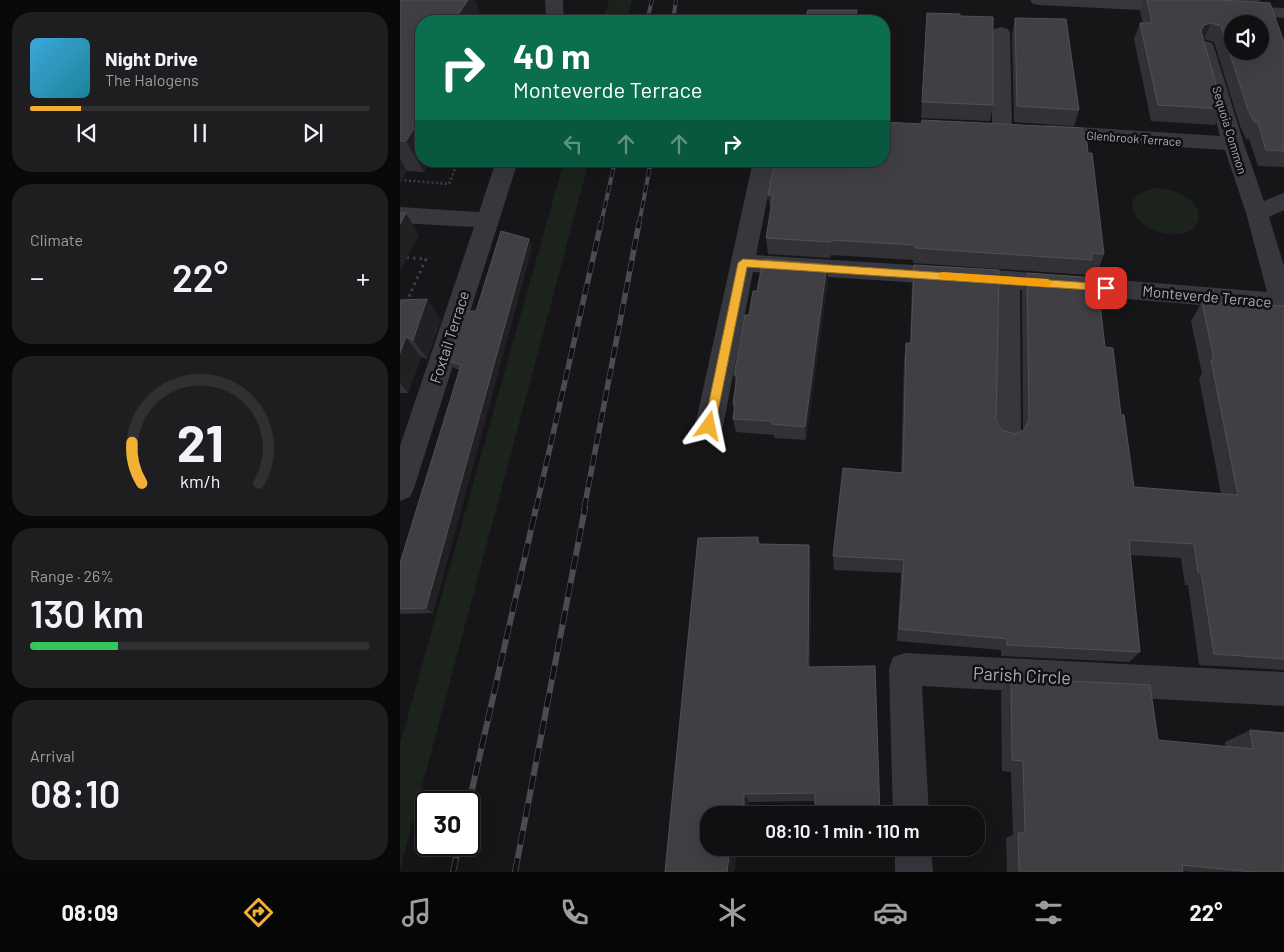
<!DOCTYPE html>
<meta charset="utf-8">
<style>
:root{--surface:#101012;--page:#1e1e20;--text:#f1f3f6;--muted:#9c9d9f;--line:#303032;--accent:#f2b134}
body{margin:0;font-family:Barlow,sans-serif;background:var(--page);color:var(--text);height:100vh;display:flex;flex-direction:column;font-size:19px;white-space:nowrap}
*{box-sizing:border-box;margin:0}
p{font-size:16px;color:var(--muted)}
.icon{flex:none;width:28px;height:28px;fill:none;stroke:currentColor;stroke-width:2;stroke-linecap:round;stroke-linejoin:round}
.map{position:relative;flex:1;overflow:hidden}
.details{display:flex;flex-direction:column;gap:12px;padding:12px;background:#09090a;width:400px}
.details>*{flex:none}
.top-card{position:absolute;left:15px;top:15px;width:475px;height:152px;border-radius:20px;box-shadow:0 5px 20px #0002,0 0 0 1px var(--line);background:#0b6e4f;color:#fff;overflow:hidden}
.tools{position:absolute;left:824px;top:15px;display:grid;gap:10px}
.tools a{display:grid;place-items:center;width:45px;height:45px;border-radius:50%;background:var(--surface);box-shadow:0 5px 20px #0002,0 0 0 1px var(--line);font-size:25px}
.speed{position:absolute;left:15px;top:791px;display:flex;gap:10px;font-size:25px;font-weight:700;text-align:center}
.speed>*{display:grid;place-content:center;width:65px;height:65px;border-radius:50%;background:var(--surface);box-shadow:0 5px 20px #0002,0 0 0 1px var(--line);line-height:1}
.speed .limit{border:2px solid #111;border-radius:8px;background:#fff;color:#111}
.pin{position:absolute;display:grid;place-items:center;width:42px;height:42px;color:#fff;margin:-21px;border-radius:10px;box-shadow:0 2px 8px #0006}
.me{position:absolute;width:55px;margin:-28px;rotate:12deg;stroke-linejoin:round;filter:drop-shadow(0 0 4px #0008)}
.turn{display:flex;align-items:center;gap:18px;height:105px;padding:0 15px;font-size:22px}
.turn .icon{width:65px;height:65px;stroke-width:2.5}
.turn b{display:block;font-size:35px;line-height:42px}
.lanes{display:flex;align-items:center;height:48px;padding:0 15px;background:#0003;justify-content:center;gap:25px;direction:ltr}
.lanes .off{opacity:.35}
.big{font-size:38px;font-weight:600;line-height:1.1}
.details .widget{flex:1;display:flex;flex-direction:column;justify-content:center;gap:8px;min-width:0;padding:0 18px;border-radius:20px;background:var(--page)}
.details .dial{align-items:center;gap:0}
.dial svg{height:130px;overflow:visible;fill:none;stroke:var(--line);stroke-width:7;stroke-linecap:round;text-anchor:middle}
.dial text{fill:var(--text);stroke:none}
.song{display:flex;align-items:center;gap:15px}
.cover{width:60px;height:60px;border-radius:8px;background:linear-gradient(135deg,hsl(200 70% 55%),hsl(190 70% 35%))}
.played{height:5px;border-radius:2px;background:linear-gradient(90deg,var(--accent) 15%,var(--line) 15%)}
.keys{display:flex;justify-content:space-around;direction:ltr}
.heat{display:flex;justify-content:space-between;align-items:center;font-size:28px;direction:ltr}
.charge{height:8px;border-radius:4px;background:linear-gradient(90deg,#34c759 26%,var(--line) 0)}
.trip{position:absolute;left:300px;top:806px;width:285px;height:50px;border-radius:20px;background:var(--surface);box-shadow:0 5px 20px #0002,0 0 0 1px var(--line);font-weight:600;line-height:50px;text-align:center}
.tab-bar{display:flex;height:80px;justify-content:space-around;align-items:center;background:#060607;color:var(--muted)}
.tab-bar .icon{width:35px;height:35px}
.tab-bar .selected{color:var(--accent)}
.tab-bar b{font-size:22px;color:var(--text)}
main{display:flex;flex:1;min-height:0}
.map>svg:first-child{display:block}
</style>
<main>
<section class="details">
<div class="widget">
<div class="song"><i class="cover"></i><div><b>Night Drive</b><p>The Halogens</p></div></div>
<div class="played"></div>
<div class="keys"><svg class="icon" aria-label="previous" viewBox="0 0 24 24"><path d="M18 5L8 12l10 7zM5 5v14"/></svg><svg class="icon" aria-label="pause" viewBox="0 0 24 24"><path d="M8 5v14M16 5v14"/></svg><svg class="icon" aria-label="next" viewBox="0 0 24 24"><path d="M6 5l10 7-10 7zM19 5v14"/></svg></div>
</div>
<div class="widget"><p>Climate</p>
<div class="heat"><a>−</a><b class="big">22°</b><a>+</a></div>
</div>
<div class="widget dial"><svg viewBox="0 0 100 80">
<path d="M14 69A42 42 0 1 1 86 69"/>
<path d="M14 69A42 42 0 0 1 8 44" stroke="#f2b134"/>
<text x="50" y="56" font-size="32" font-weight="700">21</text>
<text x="50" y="72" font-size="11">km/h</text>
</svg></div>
<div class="widget"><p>Range · 26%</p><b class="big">130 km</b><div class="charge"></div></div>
<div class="widget"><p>Arrival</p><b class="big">08:10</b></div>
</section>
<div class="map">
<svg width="884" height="872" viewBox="0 0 884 872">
<rect width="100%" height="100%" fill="#161618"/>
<path fill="#1c231d" d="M209,0H232L226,21H203Z
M164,161H189L0,869V744Z
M758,188C821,196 804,250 754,230C746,227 739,222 734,213C726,196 746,190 758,188Z"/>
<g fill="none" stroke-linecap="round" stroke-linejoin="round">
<path stroke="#3d3f44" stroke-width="2.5" stroke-dasharray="2 2.5" stroke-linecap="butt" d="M0,180L49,184L58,161"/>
<path stroke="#3d3f44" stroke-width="3" stroke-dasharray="2.5 4" stroke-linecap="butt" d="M0,257L26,259L6,303"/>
<path fill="#37383d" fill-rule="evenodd" d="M145,0H163L164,21H146Z
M630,0H748L786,3L789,7L786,11L780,12L639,5L633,4Z
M836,5L884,8V18L830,14L827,10L830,6Z
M601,27L608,29L610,33L612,130L609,135L602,137L595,135L592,130V33L594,29Z
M805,41L812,43L814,47L844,144L864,201L884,193V210L869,217L884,266V317L875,315L873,311L620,290L621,437L617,445L607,449L597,445L593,437L596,288L353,272L323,426L319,434L309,437L299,434L295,426L353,161H375L356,255L608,271L867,292L846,213L825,150L648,139L641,137L638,132L641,127L648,125L820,136L796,47L798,43Z
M96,161H118L14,488L10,497L0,501V446L74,227L0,223V207L79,212Z
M505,653L884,672V706L522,686L529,815H493L489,669L493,657Z
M495,848H531L533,872H495Z"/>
<defs>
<path id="rail-far2" d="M247,21L252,0
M273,21L276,0
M201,224L215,161
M239,224L251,161"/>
<path id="rail-far1" d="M136,509L201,223
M184,509L239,223"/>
<path id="rail" d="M69,803L136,508
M53,872L59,845
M115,872L185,508"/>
</defs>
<use href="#rail-far2" stroke="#4a4c52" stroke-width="4"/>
<use href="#rail-far1" stroke="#4a4c52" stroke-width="5.5"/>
<use href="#rail" stroke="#4a4c52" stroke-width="6"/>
<use href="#rail-far2" stroke="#111113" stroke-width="2.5" stroke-dasharray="8" stroke-linecap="butt"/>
<use href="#rail-far1" stroke="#111113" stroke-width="4" stroke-dasharray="11" stroke-linecap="butt"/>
<use href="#rail" stroke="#111113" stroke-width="4.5" stroke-dasharray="14" stroke-linecap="butt"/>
</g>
<path fill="#323236" d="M0,0H75L83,21H21V161H30L24,172L7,171L0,184Z
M744,0H860L859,2L884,42V167L858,166L849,139H846L840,126L814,42L804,39L803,40L823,109L815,125L751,121L734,39L740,23H743L740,12Z
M527,13L593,105L590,121L521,118Z
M615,18L679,110L674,126L614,122L612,35Z
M683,134L688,153L704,254L698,270L689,269L687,275L513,263V260L431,255L430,258L368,254L366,238L371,211L368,195Z
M129,239L132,247L33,613L0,614V563L60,370L54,368L49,361L76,311Z
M514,265L602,430L614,434L623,431L622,292L627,273L705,347L721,415L734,487L821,494L799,378L802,374L791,321L802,302L884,306V670L799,665L788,585H785L781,558L730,555L740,652L729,662L601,656V650L497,641L501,573L434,570L433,556L501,473L504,361L506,343H510L512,284Z
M428,279L406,440L374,438V435L336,432L333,419L334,412L333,404L336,384L334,375L349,315L357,291Z
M27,299L41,320L27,359L21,357L8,393H0V300Z
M358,537L360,544L409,545L411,563L410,667L415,801L349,802V811H341L309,848H337L334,872H265Z
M611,678L758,740L825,747V742L850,730L884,872H792L783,871V872H607L606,838L613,835L611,772L602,771L601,692Z"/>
<path fill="#212124" d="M68,0H75L83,21H54Z
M811,23L804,39L797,41L801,31L804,25Z
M21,117V161H30L24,172L6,141Z
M0,158L7,171L0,184Z
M6,213L19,235L0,271V224Z
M129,239L132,247L33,613L26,608Z
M427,264L428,279L406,440L405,427Z
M27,299L41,320L27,359L13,340Z
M6,337L21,357L8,393L0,383V353Z
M409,545L411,563L410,680L408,667Z
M344,794L349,802V811L344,805Z
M335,805L341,811L340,815H333Z
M330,848H337L334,872H327Z"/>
<path fill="#3f3f44" stroke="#4f5156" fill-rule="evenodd" d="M0,0H68L54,21H21V117L6,141H0Z
M747,0H821L870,3L884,42V151L866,150L858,123L854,122L848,110L821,26L811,23L804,25L801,31L823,109L758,105L740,23H752ZM832,24H860V51H832Z
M408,10H457L455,21H404Z
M527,13L560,14V16L593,17V105L522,102Z
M615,18L666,19L679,110L617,106Z
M522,120L682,128L683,134H686L688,153H692L704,254L692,253V260L515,248V245L430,240V242L366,238L373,195H368L375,161H484V122L521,124Z
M0,213H6L0,224Z
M101,231L129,239L26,608L0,609V563L61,365L49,361L65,311H76Z
M363,259L427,264L405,427L372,424V421L333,419L335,404H333L337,375H334L345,315H349L353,291H357Z
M514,265L599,270L596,420L602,430L614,434L624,430L629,420L627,273L697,278L705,347L713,348L721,415H724L734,487L838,495L811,360H814L802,302L884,306V659L814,654L801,572H798L794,544L729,540L740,652L607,645V639L499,629L504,560L433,556L443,468L503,473L506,343H511Z
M27,299L13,340L6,337L0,353V300Z
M358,537V544L409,545L408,667L475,666L480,815H415V793L344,794V805H335L333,815H309V848H330L327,872H265L298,538Z
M611,678L750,685L758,740L853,749L850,730L884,733V872H853L782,865L783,872H619L618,833H625L623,761L612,760Z"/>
<path fill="#f2b134" stroke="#9d7322" d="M343,259L706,284L711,288L706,291L347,267L315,426L313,429H305L304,426L338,263Z"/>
<path fill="#f59e0b" d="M542,272L648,279L653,283L648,287L542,279L537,276Z"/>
<g text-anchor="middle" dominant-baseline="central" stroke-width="5" stroke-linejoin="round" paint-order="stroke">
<g font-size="12" fill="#a8adb8" stroke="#111113">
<text transform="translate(830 130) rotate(73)">Sequoia Common</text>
<text transform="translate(734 138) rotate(4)">Glenbrook Terrace</text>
</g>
<g font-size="15" fill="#a8adb8" stroke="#111113">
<text transform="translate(807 296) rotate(5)">Monteverde Terrace</text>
<text transform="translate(49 337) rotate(-72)">Foxtail Terrace</text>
</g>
<g font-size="18" fill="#a8adb8" stroke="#111113">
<text transform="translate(622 675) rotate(3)">Parish Circle</text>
</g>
</g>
</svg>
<div class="tools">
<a><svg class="icon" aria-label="sound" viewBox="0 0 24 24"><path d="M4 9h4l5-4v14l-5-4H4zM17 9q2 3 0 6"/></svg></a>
</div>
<div class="speed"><div class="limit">30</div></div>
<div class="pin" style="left:706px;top:288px;background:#d93025"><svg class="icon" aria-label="arrive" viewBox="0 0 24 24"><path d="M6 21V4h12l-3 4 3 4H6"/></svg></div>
<svg class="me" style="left:309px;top:426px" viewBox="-20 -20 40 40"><path d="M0-17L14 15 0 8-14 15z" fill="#f2b134" stroke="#fff" stroke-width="4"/></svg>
<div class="trip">08:10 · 1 min · 110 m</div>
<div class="top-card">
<div class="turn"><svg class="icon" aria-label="right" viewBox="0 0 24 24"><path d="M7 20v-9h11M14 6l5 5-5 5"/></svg><div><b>40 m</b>Monteverde Terrace</div></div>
<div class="lanes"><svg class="icon off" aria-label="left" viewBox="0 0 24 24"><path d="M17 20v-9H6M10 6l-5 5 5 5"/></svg><svg class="icon off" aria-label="ahead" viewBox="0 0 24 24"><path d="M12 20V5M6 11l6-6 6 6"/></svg><svg class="icon off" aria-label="ahead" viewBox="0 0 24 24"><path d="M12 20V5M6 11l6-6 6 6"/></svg><svg class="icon" aria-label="right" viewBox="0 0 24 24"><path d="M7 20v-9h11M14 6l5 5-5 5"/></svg></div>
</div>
</div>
</main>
<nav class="tab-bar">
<b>08:09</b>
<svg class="icon selected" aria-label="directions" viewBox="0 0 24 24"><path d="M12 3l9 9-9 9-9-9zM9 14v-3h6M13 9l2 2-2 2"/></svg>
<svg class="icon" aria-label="music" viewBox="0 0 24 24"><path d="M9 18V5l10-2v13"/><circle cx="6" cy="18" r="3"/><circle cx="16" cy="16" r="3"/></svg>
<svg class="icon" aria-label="phone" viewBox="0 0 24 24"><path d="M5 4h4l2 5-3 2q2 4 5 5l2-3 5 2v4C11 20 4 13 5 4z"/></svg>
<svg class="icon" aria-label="climate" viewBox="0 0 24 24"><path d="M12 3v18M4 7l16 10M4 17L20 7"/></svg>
<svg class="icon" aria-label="car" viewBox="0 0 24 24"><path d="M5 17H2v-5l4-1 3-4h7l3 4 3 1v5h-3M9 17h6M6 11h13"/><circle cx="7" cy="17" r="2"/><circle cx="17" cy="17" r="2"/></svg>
<svg class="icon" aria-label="filters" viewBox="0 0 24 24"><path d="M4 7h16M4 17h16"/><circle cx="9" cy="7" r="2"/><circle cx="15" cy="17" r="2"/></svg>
<b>22°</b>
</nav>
